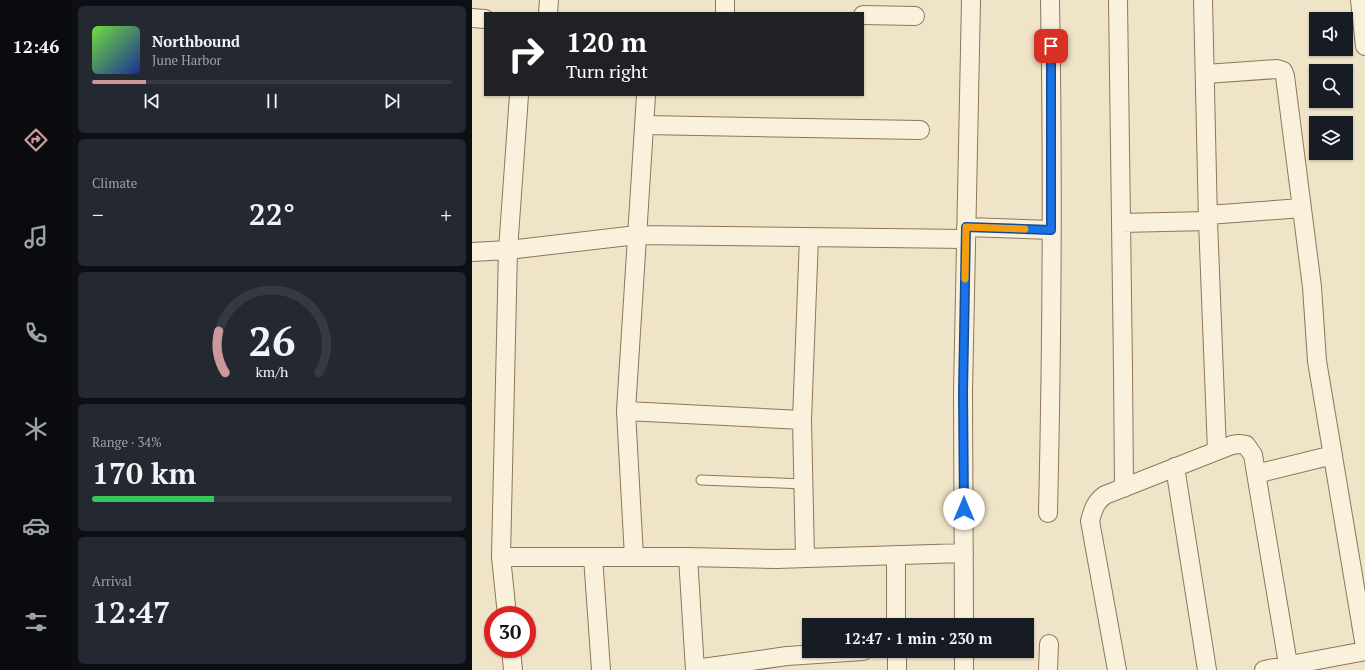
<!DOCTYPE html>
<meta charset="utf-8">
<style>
:root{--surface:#171b24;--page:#242831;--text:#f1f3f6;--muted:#9ea1a6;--line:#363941;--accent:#cc999b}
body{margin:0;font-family:"PT Serif",serif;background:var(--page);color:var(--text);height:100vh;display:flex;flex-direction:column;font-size:15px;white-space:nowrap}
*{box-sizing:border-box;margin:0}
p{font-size:13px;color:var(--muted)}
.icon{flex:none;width:22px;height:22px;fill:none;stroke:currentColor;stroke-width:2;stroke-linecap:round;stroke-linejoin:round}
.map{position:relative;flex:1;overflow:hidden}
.panel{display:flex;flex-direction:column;gap:6px;padding:6px;background:#0d0f14;width:400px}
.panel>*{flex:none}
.top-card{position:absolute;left:12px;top:12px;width:380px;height:84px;border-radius:0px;box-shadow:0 1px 3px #0004;background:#202124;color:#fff;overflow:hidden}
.fabs{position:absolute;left:837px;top:12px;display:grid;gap:8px}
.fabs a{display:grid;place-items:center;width:44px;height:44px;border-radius:0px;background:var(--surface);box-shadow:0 1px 3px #0004;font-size:20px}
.speed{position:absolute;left:12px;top:606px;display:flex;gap:8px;font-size:20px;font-weight:700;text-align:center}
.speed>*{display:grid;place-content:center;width:52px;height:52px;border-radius:50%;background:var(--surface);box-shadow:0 1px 3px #0004;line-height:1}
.speed .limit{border:6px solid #d22;background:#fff;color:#111}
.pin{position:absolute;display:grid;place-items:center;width:34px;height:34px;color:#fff;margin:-17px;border-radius:8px;box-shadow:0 2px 6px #0006}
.me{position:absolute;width:44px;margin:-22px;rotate:0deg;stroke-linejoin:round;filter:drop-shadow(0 0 3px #0008)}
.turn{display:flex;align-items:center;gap:14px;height:84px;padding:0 16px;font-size:18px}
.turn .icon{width:52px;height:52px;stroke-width:2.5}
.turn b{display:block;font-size:28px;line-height:34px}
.big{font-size:30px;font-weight:700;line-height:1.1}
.panel .tile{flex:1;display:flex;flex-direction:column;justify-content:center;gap:6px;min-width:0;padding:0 14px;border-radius:6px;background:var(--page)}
.panel .dial{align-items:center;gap:0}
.dial svg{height:104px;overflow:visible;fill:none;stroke:var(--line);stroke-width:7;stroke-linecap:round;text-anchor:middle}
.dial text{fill:var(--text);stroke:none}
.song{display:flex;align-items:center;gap:12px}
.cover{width:48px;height:48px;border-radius:6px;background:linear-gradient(135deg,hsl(100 70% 55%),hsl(230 70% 35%))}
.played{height:4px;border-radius:2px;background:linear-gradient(90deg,var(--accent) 15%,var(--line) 15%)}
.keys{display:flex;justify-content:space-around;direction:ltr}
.heat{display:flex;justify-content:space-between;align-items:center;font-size:22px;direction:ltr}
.charge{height:6px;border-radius:3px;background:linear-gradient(90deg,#34c759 34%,var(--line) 0)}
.trip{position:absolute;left:330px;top:618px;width:232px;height:40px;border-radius:0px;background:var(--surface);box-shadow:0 1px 3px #0004;font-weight:700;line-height:40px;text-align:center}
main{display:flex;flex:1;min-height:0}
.menu{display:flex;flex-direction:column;width:72px;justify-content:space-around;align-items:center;background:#090b0e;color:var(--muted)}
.menu .icon{width:28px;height:28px}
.menu .selected{color:var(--accent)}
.menu b{font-size:18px;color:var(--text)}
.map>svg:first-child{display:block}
</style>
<main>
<nav class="menu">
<b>12:46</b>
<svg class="icon selected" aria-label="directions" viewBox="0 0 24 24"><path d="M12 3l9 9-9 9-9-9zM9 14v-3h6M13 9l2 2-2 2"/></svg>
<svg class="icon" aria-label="music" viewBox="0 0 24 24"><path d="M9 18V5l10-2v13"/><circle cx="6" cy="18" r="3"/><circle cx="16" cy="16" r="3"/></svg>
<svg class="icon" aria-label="phone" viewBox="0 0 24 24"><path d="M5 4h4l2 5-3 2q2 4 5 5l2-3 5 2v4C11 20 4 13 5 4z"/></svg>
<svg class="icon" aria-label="climate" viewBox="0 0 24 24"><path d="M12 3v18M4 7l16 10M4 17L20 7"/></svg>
<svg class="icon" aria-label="car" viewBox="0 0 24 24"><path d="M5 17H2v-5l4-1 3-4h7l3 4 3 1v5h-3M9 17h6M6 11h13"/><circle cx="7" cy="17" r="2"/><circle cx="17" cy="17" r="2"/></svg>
<svg class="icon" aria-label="filters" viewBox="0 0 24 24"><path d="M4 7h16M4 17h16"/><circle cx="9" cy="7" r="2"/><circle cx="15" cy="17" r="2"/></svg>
</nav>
<section class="panel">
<div class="tile">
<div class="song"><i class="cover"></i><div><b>Northbound</b><p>June Harbor</p></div></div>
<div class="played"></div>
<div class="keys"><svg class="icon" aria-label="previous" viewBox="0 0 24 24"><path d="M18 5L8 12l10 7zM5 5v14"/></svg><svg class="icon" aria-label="pause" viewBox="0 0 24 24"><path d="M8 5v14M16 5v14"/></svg><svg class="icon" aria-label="next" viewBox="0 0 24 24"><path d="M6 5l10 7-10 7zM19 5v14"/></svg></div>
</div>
<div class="tile"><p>Climate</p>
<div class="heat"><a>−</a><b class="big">22°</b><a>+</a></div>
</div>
<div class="tile dial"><svg viewBox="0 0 100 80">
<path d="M14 69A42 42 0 1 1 86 69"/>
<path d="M14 69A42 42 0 0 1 9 37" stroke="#cc999b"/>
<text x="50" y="56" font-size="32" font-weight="700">26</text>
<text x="50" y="72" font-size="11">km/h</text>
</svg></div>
<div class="tile"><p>Range · 34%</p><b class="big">170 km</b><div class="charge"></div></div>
<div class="tile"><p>Arrival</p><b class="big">12:47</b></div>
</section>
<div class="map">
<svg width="893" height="670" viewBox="0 0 893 670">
<rect width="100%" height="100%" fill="#f0e4c8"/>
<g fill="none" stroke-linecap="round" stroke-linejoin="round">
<defs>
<path id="lane" d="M229,480L332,484"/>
<path id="street" d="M253,0V13
M646,0L651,369L652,488
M731,0L736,221L745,451
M888,0L893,46
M76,13L77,0
M391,15L443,16
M0,18L13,19
M734,74L805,69L811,71L813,76L840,287L845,361L893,647
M47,95L36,250L29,557H216L304,559L492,553
M174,95L154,411L330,420L333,558
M173,125L448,130
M736,215L830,208
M649,223L736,221
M494,227L579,230
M0,252L36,250L165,235L494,239
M154,411L162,557
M330,420L337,237
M703,467L735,670
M784,474L861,455
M576,513C580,342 581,171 578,0
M424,555V625
M29,557L35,615
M121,557L129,670
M216,557L223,670
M492,625L491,392L499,0
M39,649L41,670
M425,651V670
M492,651V670
M223,669L315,656L391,651
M576,670L577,644
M645,670L618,521C621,510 623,502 633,495L760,445L767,444L774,445L781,455L817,670
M792,670L893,651"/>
</defs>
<use href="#lane" stroke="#8d765c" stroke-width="11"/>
<use href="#street" stroke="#8d765c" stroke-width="20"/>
<use href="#lane" stroke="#faf1dc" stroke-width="9"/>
<use href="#street" stroke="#faf1dc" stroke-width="18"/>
</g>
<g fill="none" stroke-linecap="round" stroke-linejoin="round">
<defs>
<path id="route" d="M492,509L491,392L494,227L579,230V46"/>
</defs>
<use href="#route" stroke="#114b97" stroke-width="10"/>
<use href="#route" stroke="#1a73e8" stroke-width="7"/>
<path stroke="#f59e0b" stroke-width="7" d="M493,279L494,227L553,229"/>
</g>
</svg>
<div class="fabs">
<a><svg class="icon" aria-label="sound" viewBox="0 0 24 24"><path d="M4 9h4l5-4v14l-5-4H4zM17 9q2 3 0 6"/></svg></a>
<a><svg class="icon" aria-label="search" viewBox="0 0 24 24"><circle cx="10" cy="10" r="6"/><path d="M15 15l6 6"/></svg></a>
<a><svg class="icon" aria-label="layers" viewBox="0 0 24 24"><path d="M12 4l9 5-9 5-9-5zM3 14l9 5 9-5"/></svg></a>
</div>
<div class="speed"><div class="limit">30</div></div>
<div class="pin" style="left:579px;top:46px;background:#d93025"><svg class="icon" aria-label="arrive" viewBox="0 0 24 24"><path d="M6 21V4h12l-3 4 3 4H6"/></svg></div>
<svg class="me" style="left:492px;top:509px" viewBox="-20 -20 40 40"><circle r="19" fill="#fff"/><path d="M0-13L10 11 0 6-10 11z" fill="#1a73e8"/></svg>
<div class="trip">12:47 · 1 min · 230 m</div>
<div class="top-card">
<div class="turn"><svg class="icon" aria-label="right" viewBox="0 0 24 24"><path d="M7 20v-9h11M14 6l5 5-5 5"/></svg><div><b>120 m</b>Turn right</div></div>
</div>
</div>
</main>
